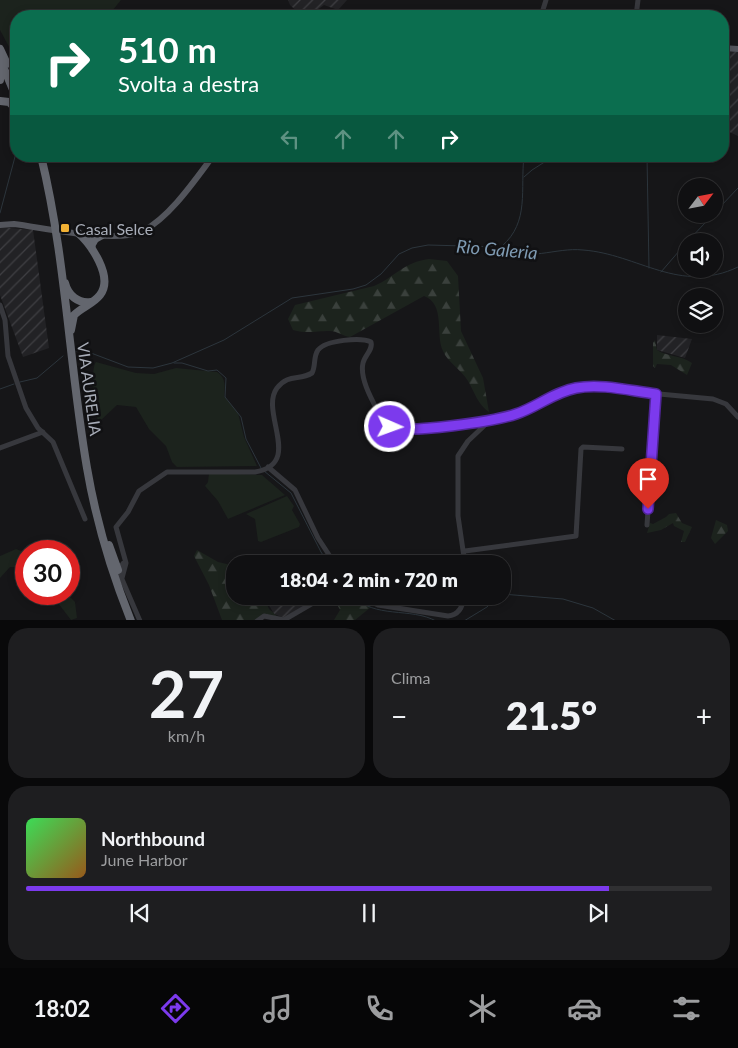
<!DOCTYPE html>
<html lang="it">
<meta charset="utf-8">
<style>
:root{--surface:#101012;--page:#1e1e20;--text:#f1f3f6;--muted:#9c9d9f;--line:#303032;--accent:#7c3aed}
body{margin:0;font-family:Lato,sans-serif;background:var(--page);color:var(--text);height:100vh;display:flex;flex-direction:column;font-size:19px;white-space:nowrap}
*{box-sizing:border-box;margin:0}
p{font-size:16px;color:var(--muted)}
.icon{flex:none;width:28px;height:28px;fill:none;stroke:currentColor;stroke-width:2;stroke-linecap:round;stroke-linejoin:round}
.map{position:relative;height:620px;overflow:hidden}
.side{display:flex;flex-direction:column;gap:8px;padding:8px;background:#09090a;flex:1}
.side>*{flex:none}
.hud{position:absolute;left:10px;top:10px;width:719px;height:152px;border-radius:20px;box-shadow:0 2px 8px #0003,0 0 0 1px var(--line);background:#0b6e4f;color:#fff;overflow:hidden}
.needle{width:32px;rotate:58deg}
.fabs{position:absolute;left:678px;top:178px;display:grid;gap:10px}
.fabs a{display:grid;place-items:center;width:45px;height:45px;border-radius:50%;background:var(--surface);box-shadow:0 2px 8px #0003,0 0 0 1px var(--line);font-size:25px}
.speed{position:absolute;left:15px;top:540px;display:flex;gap:10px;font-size:25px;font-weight:700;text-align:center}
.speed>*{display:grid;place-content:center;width:65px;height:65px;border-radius:50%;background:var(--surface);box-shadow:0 2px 8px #0003,0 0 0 1px var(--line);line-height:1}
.speed .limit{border:8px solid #d22;background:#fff;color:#111}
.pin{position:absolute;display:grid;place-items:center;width:42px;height:42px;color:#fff;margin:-51px -21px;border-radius:50% 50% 50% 0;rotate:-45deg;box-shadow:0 0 5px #0007}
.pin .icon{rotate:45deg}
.me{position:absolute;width:55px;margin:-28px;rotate:92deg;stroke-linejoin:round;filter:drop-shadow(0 0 4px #0008)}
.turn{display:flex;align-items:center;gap:18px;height:105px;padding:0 25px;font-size:22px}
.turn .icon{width:65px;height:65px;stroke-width:2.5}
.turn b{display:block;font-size:35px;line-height:42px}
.lanes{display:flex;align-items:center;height:48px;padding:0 25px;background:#0003;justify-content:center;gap:25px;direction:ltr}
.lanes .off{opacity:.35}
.big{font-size:38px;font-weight:800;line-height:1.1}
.side .widget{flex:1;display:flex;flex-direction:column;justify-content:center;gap:8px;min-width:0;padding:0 18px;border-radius:20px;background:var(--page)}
.side .dial{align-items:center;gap:0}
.dial b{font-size:65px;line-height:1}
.song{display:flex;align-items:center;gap:15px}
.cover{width:60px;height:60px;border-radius:8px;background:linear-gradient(135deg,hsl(130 70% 55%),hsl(30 70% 35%))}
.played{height:5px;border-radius:2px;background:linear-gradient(90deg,var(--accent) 85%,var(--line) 85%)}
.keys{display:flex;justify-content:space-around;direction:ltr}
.heat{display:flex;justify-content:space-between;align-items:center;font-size:28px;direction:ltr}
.side .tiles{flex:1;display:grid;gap:8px;grid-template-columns:1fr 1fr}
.widget:last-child{grid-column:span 2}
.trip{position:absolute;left:226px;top:555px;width:285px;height:50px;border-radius:20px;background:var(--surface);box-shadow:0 2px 8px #0003,0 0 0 1px var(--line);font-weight:800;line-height:50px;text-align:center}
.tab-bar{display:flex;height:80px;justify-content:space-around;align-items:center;background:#060607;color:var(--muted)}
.tab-bar .icon{width:35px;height:35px}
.tab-bar .current{color:var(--accent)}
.tab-bar b{font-size:22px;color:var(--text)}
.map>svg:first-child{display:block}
</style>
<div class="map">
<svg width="738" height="621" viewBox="0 0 738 621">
<defs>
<pattern id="industrial-furrows" width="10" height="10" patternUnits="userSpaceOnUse" patternTransform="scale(1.25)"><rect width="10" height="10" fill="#222225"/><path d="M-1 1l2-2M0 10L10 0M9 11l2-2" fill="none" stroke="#3f3f43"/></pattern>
<pattern id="forest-firs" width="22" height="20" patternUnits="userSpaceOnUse" patternTransform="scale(1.25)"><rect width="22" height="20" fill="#1c231d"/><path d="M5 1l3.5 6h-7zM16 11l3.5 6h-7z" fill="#3a403c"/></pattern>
</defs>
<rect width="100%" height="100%" fill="#161618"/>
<path fill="url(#industrial-furrows)" d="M288,0H347L338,10L324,5L309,16H302L290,5Z
M722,52H738V136L723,129Z
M0,227L33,230L49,348L23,357L0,295Z
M657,335L692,339L685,358L657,350Z
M264,596H324L287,619L274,614Z"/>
<path fill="#1c231d" d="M0,0H121L108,16H16V60L0,30Z
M96,362L136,373L154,374L176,368L217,372C226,378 225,386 224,396L238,413L244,437L257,466L177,467L172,462L166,446L149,429L136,407L117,405L99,422C94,414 90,368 96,362Z
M209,473L262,475L285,495L228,519L218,501L205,486L208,482Z
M287,496L294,506L292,510L300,524L299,527L261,542L258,541L255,519L246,514Z
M16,549L26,553V575L16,567H10L0,578V556Z
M44,594H67L75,602L77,618L71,620L58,603Z"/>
<path fill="url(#forest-firs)" d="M429,259L447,261L458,276L461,331L483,378L489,412C478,405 474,391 468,381C461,369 448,363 443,351C435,335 446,304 424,296L350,337C343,336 337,331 330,331C315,331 308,334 293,330L288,319L295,305L374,286C395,277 404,262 429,259Z
M655,340L657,350C667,357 681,355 692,363L687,375L671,365L657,364L655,368L653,366V343Z
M676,513L682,523L692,527L685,542H681L684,531L674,526L673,523L661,530L647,533L650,523L653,524L666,517L669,514Z
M716,520L727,525L728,531L715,544L711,538Z
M197,550L218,562L235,566V596H263L269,609L278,617L265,616L255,620H222L209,585L194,556Z
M333,596H357L371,607L355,620H334L340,610Z"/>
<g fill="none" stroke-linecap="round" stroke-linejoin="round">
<path stroke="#2c353c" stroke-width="1" d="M722,134L728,135
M647,156L649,268
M524,177L532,170L554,156
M0,213L16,153
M688,241L738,188
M502,246C530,222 520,189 524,156
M661,272L686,243
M76,351L91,353L128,367L153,368L172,363L224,340L292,298L353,289L366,285L381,274L399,254L412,248L428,245L502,247C528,263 555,247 583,250C638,254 680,295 738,267
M174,363H182L208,371L217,370L226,378L225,397L241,417L246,439L261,468
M20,382L37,378L63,356
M0,389L14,384
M264,471L291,493L321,552L329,564
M502,594L563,599L593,608L616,621
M354,596C373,619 411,607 436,621
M464,621L487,607L498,596"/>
<path stroke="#37383d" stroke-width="5" d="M541,16L546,0
M636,16L638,0
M0,305L5,320L8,356L26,408L38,428L53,442L85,519
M0,448L43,432
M268,467L295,490L318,538L335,564
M647,525L656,394
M465,551L576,536L581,449L583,447L622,449
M125,561L118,570L140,621
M465,564L458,516V456L468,441L485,425L493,420
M122,578L126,563L116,527L128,512L139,491L167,472H255C304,464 259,412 277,388C289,373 299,381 312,373C316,366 313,357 318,350C326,340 361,337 371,342C373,350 365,355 363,363C359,380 375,405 382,419L389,426L399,429L475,422L514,415L562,392L584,387L713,399L726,404L738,417
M359,596L378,605L448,616C459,615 463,607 464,596
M257,621L264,616L284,620L325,596"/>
<path stroke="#53555c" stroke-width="6" d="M605,16H623
M722,48L738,49
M0,225L14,224C46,228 116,244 143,231C170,217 195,180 213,156"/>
<path stroke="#63666e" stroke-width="8" d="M0,49L7,64
M0,59L16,97
M0,72V80
M0,101L9,102L16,109
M41,156C66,258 69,365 87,468C96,521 111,571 131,621
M90,234L92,249
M91,246L95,239L102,235
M65,283C68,295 78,304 91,302
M71,330L74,315C82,307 93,304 100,295C114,277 91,244 77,232
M109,545L118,570"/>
</g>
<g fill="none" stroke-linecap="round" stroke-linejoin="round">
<defs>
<path id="route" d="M390,427C409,434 496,421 516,414C537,407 554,392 576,388C601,383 631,391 656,394L648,509"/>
</defs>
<use href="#route" stroke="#51269a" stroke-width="12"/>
<use href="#route" stroke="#7c3aed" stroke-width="9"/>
</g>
<rect fill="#f2b134" stroke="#111113" stroke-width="2" x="60" y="223" width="10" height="10" rx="2.5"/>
<g text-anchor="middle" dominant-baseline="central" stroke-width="5" stroke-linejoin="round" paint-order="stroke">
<g font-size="16" fill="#a8adb8" stroke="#111113" text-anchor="start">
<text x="75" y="228">Casal Selce</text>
</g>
<g font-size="16" fill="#a8adb8" stroke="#111113">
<text transform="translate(90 389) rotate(82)">VIA AURELIA</text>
</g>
<g font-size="18" font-style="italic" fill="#7f9bb3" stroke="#111113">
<text transform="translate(497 249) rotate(5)">Rio Galeria</text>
</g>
</g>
</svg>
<div class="fabs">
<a><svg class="needle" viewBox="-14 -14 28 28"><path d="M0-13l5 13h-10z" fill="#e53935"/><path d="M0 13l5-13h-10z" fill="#9c9d9f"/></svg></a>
<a><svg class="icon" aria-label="sound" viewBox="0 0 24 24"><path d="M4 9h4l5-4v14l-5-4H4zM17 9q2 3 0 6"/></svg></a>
<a><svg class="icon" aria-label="layers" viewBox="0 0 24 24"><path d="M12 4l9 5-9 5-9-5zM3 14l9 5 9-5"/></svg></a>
</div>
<div class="speed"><div class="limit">30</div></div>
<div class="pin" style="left:648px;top:509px;background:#d93025"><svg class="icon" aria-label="arrive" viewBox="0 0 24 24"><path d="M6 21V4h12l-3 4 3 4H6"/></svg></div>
<svg class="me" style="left:390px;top:427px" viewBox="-20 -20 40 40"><circle r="17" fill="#7c3aed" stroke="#fff" stroke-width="3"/><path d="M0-11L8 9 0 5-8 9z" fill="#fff"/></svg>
<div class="trip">18:04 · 2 min · 720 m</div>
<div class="hud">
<div class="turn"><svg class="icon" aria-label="right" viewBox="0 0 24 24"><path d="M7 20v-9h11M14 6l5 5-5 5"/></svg><div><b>510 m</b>Svolta a destra</div></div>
<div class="lanes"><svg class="icon off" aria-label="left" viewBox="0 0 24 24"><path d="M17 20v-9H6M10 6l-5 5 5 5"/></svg><svg class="icon off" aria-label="ahead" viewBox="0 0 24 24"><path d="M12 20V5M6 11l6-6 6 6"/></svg><svg class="icon off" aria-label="ahead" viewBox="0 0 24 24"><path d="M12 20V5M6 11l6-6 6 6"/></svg><svg class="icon" aria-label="right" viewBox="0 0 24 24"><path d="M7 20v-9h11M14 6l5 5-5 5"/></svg></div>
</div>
</div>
<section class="side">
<div class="tiles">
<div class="widget dial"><b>27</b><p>km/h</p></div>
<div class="widget"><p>Clima</p>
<div class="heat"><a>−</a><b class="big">21.5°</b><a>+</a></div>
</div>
<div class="widget">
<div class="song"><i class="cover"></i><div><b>Northbound</b><p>June Harbor</p></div></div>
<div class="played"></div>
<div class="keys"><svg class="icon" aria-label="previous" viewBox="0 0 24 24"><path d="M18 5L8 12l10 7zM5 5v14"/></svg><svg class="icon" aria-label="pause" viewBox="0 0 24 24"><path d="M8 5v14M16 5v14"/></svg><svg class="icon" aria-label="next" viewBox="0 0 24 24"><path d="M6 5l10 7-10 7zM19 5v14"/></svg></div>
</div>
</div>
</section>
<nav class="tab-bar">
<b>18:02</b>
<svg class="icon current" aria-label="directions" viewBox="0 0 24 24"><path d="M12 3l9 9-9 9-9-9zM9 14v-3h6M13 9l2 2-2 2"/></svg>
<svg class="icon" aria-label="music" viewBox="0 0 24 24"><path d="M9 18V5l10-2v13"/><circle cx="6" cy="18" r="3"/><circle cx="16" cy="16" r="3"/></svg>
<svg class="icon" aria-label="phone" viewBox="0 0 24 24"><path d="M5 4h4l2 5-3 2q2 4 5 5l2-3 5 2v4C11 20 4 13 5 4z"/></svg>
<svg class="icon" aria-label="climate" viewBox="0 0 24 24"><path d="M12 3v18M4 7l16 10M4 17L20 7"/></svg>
<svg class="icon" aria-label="car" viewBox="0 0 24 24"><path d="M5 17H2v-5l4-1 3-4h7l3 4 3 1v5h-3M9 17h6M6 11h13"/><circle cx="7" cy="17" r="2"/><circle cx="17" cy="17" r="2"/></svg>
<svg class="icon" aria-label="filters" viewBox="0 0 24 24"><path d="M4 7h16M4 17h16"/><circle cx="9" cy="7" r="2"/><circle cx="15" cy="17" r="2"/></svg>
</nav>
